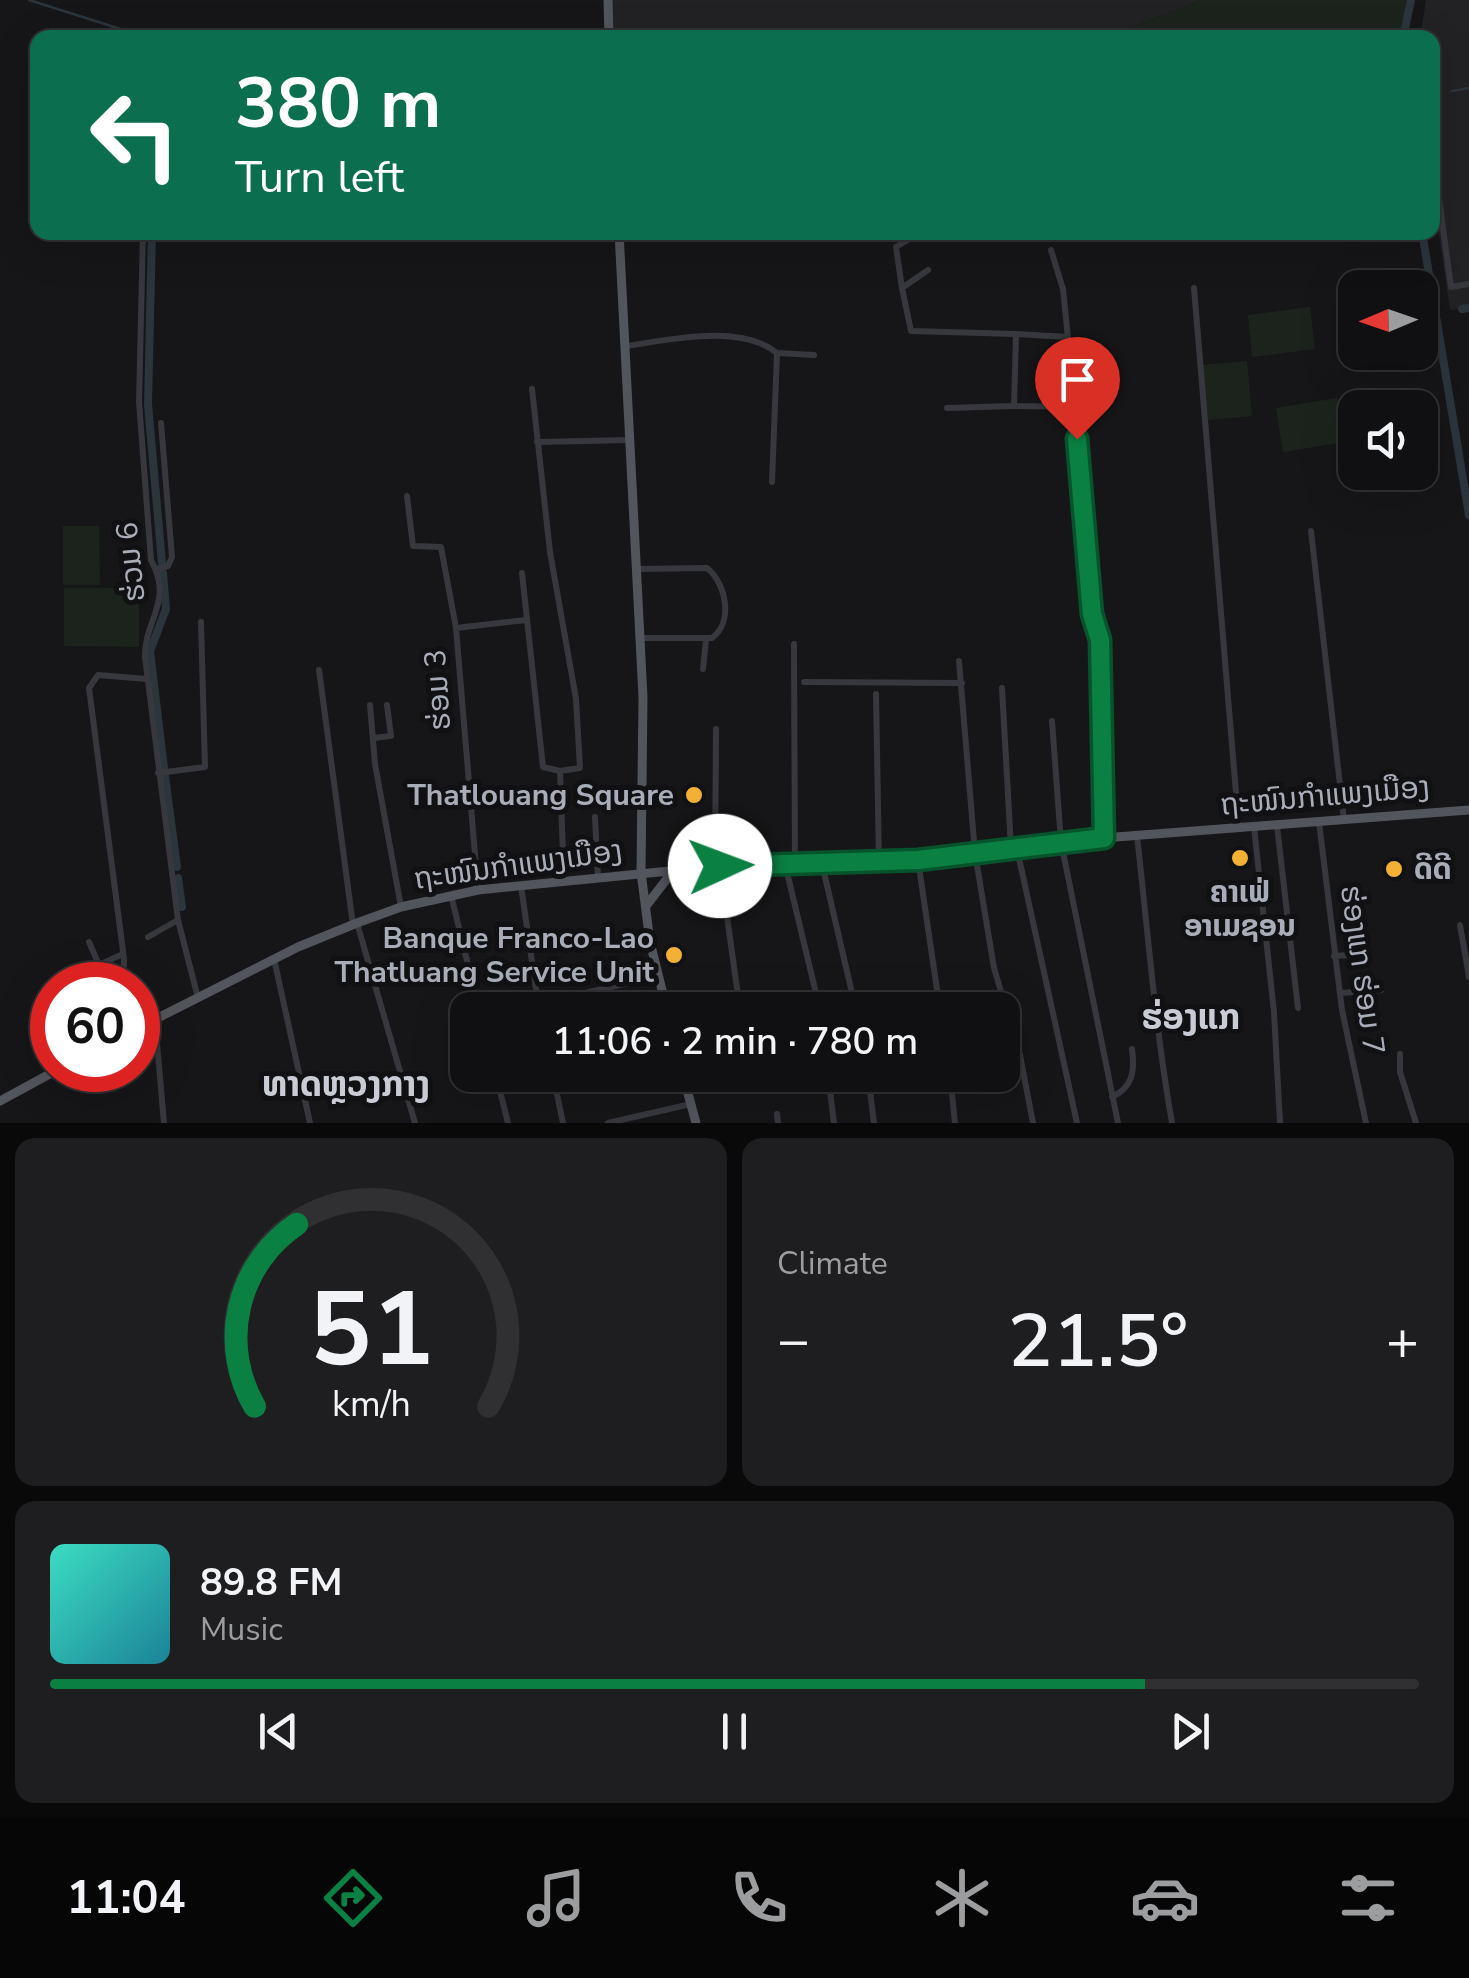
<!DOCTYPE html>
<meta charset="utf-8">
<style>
:root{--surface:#101012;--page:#1e1e20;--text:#f1f3f6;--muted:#9c9d9f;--line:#303032;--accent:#0b8043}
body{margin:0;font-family:"Nunito Sans","Noto Sans Lao",sans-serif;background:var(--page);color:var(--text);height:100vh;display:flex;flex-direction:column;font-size:38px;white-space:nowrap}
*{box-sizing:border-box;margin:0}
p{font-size:32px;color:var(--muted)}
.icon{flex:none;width:55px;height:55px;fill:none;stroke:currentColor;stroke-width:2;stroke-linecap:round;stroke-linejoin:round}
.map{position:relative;height:1123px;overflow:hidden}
.details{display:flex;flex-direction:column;gap:15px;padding:15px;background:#09090a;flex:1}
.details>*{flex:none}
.hud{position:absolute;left:30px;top:30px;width:1410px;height:210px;border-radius:20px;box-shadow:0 10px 40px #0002,0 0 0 2px var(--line);background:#0b6e4f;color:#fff;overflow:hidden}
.needle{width:65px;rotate:268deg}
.fabs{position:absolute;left:1338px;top:270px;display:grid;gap:20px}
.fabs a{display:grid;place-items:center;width:100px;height:100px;border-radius:20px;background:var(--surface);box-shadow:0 10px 40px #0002,0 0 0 2px var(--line);font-size:50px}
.speed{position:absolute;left:30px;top:962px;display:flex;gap:20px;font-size:50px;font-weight:700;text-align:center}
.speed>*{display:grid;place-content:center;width:130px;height:130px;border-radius:50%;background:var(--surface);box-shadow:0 10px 40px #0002,0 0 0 2px var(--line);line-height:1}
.speed .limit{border:15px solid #d22;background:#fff;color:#111}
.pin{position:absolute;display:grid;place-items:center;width:85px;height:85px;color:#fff;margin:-102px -42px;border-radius:50% 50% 50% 0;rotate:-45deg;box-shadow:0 0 10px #0007}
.pin .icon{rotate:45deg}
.me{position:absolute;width:110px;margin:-55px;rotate:88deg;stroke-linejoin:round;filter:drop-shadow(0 0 8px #0008)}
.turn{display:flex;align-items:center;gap:35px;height:210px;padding:0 40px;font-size:45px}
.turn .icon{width:130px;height:130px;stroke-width:2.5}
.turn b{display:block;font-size:70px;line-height:85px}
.big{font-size:75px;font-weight:600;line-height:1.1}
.details .card{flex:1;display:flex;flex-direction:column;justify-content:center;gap:15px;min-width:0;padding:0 35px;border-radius:20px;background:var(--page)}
.details .dial{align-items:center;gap:0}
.dial svg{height:260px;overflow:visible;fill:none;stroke:var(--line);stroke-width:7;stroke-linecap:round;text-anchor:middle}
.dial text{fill:var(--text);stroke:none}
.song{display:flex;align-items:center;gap:30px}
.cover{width:120px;height:120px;border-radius:15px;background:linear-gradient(135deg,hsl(170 70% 55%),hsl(190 70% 35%))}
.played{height:10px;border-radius:5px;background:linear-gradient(90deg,var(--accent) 80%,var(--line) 80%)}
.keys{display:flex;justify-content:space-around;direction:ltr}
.heat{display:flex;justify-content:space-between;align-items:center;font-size:55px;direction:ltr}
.details .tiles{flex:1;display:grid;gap:15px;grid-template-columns:1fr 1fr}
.card:last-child{grid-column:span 2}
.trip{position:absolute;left:450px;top:992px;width:570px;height:100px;border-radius:20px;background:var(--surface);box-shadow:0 10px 40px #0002,0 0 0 2px var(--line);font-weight:600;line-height:100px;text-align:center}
.tabs{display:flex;height:160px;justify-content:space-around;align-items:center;background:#060607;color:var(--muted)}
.tabs .icon{width:70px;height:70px}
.tabs .active{color:var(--accent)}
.tabs b{font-size:45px;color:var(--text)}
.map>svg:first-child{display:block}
</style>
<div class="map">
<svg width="1469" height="1123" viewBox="0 0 1469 1123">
<rect width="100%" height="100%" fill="#161618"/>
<path fill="#222225" d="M611,0H1201L1107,37L609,38Z
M1426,0H1469V308L1450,310L1433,194L1432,38H1420Z"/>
<path fill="#1c231d" d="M1201,0H1411L1403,37H1107Z
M1310,307L1315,349L1252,357L1248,315Z
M1247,361L1252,416L1208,420L1203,365Z
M1337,398L1345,442L1283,452L1276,408Z
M63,526H99L100,585H63Z
M64,588H139V647L64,646Z"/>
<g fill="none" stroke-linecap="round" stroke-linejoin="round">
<path stroke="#2c353c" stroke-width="2.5" d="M29,0L149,38
M1452,91L1469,88"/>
<path stroke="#2c353c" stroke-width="8" d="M1403,38L1411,0
M152,232L148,404L162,563
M1422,232L1469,515
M1462,309L1469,308
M163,573L166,609L150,651L164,768
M165,776L177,867
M178,878L182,907"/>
<path stroke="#37383d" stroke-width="6" d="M1432,147L1451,287L1469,284
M143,232L139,402L151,560C174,602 144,620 145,657L178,920L198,998
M1051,250L1063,289L1075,407
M928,270L902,288L911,331L1016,334L1014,406L1075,407L1092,614L1100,640L1103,838
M902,288L896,247L921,232
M1194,288L1239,829
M1016,334L1068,337
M626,346C669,340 740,323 777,353L772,482
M777,353L814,355
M532,389L550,552L576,699L580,768L560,771L564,882
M947,408L1014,406
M537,442L631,440
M407,496L413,546L441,547L456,628L478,890
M1311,531L1344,820
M157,569L168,566L172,557L161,423
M637,569L707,568C726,583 734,622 712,638H640
M522,573L543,767L560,771
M456,628L526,620
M794,644L795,865
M959,661L975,853L994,968L1020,1055L1033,1123
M703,669L706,640
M319,670L353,925
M804,682L962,683
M1002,688L1011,848
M876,694L879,863
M370,705L375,764L401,907
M1052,721L1061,842L1118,1123
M374,738L391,736L387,705
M158,773L205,767L201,622
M595,817L598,878
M1319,822L1342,1010L1366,1123
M1277,826L1298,1008
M1254,827L1274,1012L1280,1123
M1137,836C1148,932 1155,1027 1172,1123
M1017,849L1077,1123
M918,860L940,1010
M785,864L820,1010
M822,864L856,1010
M720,866L740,1010
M715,867L716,729
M521,886L539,1010
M451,895L479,1010
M357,923L415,1123
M1460,925L1469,977
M148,937L178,920
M89,942L99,965L123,954
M1334,956L1365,954
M274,959L310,1123
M67,977L69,985
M123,985L124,959L89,688L98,675L147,679
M1340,993L1381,990
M581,994L658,976
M155,1020L164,1123
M1400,1054V1072L1416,1123
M496,1075L508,1123
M553,1075L563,1123
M828,1075L834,1123
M868,1075L874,1123
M950,1075L955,1123
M1112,1097C1133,1087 1135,1071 1132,1049
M777,1114L778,1123
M608,1123L691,1104"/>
<path stroke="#53555c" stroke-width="9" d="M608,0L609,38
M619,232L643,697L641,872L650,942L667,1010
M646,906L673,871
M138,1028L298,947L357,923L401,907L478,890L720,866L918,860L1103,838L1469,810
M683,1075L696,1123
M0,1101L57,1070"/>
</g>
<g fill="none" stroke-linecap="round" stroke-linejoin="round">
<defs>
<path id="route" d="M720,866L918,860L1104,838L1100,640L1092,614L1077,439"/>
</defs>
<use href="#route" stroke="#07532c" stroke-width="25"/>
<use href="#route" stroke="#0b8043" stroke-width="18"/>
</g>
<g fill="#f2b134" stroke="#111113" stroke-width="4">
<circle cx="694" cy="795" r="10"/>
<circle cx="1240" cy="858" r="10"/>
<circle cx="1394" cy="869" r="10"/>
<circle cx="674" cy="955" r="10"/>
</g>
<g text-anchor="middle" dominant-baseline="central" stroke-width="10" stroke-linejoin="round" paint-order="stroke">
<g font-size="30" fill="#a8adb8" stroke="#111113">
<text transform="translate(131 562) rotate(-96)">ຮ່ວມ 6</text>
<text transform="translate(438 690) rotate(-94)">ຮ່ອມ 3</text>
<text transform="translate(1325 796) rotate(-5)">ຖະໜົນກຳແພງເມືອງ</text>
<text transform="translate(518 865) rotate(-8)">ຖະໜົນກຳແພງເມືອງ</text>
<text transform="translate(1362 970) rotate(82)">ຮ່ອງແກ ຮ່ອມ 7</text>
</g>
<g font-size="30" font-weight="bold" fill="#a8adb8" stroke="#111113" text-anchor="end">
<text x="674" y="795">Thatlouang Square</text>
<text x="1414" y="869" text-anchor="start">ດີດີ</text>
<text x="1240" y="892" text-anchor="middle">ຄາເຟ່<tspan x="1240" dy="34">ອາເມຊອນ</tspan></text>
<text x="654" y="938">Banque Franco-Lao<tspan x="654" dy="34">Thatluang Service Unit</tspan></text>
</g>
<g font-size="35" font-weight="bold" fill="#c9ccd4" stroke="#111113">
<text x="1191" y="1017">ຮ່ອງແກ</text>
<text x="346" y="1084">ທາດຫຼວງກາງ</text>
</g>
</g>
</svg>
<div class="fabs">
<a><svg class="needle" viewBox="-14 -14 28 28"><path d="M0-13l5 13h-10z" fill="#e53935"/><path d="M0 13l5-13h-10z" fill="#9c9d9f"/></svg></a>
<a><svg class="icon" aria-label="sound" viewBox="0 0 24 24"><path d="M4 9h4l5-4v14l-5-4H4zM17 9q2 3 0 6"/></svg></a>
</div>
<div class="speed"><div class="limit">60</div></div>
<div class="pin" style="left:1077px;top:439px;background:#d93025"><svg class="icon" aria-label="arrive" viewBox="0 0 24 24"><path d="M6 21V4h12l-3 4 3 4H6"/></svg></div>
<svg class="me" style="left:720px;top:866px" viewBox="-20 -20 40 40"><circle r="19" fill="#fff"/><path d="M0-13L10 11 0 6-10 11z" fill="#0b8043"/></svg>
<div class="trip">11:06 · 2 min · 780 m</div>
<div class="hud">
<div class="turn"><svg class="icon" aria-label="left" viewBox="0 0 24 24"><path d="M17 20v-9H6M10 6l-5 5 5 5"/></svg><div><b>380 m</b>Turn left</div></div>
</div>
</div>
<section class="details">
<div class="tiles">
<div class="card dial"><svg viewBox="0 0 100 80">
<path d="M14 69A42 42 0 1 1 86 69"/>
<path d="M14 69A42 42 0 0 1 27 13" stroke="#0b8043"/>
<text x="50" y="56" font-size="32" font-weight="700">51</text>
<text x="50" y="72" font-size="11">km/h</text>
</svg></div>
<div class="card"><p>Climate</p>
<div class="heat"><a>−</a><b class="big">21.5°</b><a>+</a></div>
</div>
<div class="card">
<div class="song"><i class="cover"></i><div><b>89.8 FM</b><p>Music</p></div></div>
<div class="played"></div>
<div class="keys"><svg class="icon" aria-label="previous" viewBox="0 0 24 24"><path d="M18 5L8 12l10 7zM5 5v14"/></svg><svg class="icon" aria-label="pause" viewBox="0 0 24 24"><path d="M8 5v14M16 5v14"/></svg><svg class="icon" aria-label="next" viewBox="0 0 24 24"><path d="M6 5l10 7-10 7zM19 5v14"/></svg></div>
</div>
</div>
</section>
<nav class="tabs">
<b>11:04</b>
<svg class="icon active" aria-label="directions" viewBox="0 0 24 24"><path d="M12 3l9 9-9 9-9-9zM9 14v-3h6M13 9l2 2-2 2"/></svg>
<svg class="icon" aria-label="music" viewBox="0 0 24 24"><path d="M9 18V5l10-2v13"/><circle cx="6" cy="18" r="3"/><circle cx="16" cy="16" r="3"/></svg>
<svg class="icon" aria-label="phone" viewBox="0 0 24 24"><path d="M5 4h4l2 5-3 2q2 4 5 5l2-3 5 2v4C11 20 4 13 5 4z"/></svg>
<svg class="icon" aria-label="climate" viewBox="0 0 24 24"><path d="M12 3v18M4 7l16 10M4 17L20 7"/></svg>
<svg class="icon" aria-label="car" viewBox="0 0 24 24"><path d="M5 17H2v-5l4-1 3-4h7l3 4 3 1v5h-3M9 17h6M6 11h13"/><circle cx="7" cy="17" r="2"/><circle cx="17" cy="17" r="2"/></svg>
<svg class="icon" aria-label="filters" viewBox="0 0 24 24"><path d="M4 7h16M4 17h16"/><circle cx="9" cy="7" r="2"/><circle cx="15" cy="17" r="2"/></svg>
</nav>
